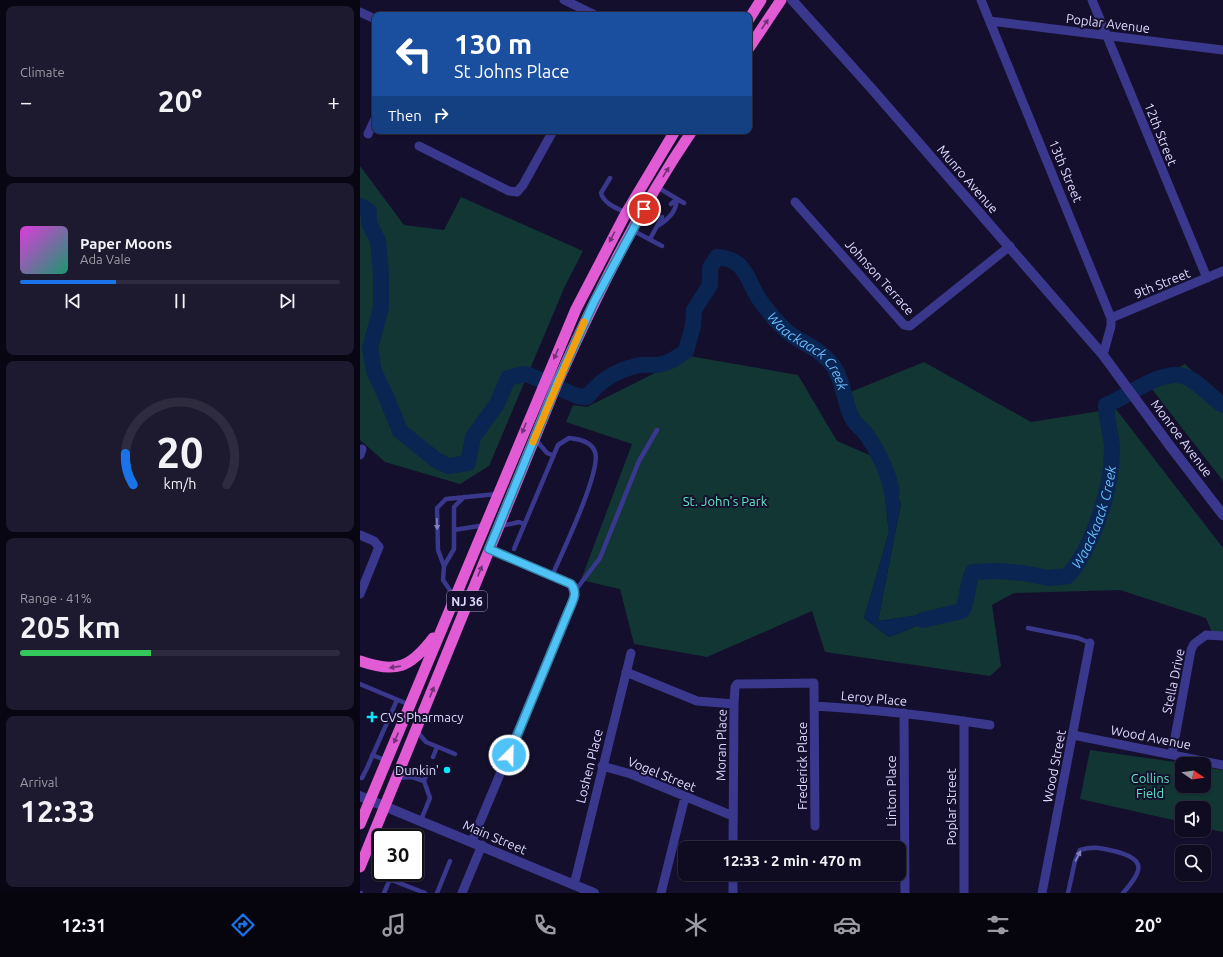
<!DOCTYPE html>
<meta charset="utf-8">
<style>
:root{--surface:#0f0b21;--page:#1d192e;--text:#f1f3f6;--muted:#9b9ba5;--line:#2f2b3f;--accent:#1a73e8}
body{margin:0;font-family:Ubuntu,sans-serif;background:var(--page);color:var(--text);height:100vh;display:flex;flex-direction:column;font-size:15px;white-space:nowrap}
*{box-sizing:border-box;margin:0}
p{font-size:13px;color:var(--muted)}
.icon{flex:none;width:22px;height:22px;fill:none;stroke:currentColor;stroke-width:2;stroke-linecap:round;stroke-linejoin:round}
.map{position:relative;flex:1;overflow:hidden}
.drawer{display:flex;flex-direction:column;gap:6px;padding:6px;background:#080612;width:360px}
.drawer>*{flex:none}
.top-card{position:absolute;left:12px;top:12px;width:380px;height:122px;border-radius:8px;box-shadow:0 1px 3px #0004,0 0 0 1px var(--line);background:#1a4fa0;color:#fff;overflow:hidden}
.needle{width:26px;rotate:103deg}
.controls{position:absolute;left:815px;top:757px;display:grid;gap:8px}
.controls a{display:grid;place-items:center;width:36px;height:36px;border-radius:8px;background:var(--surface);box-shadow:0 1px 3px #0004,0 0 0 1px var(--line);font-size:20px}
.speed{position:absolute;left:12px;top:829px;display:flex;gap:8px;font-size:20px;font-weight:700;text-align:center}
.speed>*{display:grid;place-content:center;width:52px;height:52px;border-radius:50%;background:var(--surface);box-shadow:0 1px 3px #0004,0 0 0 1px var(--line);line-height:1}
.speed .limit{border:2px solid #111;border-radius:6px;background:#fff;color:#111}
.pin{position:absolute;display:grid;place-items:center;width:34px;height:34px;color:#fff;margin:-17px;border:2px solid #fff;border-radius:50%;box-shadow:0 1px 4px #0007}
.me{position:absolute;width:44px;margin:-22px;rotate:23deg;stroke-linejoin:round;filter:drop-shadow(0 0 3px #0008)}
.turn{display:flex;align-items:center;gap:14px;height:84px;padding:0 16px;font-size:18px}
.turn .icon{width:52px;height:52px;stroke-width:2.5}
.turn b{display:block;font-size:28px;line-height:34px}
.then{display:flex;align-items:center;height:38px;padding:0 16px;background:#0003;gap:8px;font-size:15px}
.big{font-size:30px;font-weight:600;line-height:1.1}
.drawer .tile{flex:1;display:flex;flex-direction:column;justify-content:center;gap:6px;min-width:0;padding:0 14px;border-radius:8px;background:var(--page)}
.drawer .dial{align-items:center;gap:0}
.dial svg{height:104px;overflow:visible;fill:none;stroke:var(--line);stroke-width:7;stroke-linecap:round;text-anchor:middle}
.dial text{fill:var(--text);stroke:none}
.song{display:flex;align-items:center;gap:12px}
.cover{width:48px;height:48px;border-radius:6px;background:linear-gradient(135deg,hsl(300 70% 55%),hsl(160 70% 35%))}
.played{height:4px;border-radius:2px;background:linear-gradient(90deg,var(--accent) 30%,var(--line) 30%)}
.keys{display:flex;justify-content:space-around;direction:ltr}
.heat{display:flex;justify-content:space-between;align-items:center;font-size:22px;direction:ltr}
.charge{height:6px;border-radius:3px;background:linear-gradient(90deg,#34c759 41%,var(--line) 0)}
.trip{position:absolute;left:318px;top:841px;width:228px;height:40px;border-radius:8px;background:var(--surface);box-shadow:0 1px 3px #0004,0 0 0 1px var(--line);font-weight:600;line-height:40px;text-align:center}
.dock{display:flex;height:64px;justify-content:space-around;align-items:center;background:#06040d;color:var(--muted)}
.dock .icon{width:28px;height:28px}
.dock .selected{color:var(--accent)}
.dock b{font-size:18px;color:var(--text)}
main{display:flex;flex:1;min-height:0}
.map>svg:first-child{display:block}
</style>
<main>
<section class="drawer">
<div class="tile"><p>Climate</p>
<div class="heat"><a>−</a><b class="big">20°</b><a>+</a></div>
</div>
<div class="tile">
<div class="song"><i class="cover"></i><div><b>Paper Moons</b><p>Ada Vale</p></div></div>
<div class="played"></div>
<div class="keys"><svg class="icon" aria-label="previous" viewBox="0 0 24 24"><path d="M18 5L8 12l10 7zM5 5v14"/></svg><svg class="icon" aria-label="pause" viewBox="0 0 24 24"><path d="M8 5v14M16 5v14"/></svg><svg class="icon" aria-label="next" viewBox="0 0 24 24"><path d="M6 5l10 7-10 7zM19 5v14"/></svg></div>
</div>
<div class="tile dial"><svg viewBox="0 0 100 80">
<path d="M14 69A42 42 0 1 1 86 69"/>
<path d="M14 69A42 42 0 0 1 8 45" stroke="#1a73e8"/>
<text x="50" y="56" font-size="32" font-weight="700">20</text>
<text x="50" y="72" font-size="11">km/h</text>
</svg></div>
<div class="tile"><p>Range · 41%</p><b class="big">205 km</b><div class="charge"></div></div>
<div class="tile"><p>Arrival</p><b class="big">12:33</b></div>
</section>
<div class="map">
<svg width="863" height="893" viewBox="0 0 863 893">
<rect width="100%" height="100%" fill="#140f2c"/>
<path fill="#123634" d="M0,166L44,225L84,230L101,197L223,251L205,286L129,466L100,484L25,462L0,440Z
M329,356L438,375L477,441L514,457L523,481L529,532L504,618L529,637L596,610L518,621L541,503L488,393L564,362L671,422L740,411L752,404L863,548V636L853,635L846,618L760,590L654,593L632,605L641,666L630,676L465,652L452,611L347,657L274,644L260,589L221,580L272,444L206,422L213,405L227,407Z
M825,364L863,400V481L788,384Z
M730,750L830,764H822V786H844V767L863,770V832L844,828V808H822V822L720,799Z"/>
<path fill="#0a2551" d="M483,391L488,393L541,503L518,621L598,609L529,637L504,618L529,532L523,481L509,446L484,415L479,405L477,395Z"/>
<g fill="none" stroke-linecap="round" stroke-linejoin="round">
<g stroke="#0a2551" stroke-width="16">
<path id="s1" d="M0,206L9,211V223L18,241L21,274V308L10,348L14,371L27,399L40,431L76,460L88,466L108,463L113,437L137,404L148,378L163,374L169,375L217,396L227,397C240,381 257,370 276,366C282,364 289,365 295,365C307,365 316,358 326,351L333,326L334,310L350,285V268L357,257C389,259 386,283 402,303C411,315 421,328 433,336C446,344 460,350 470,362C484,378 483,400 492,418C495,424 502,429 506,434C518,451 528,471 532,492"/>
<path id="s2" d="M563,620L602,611C609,598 606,584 613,572L637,571L663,573L689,578L708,576C733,546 752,489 752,450C752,435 746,420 746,405C767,397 801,369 823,376C838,380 850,397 863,405"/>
</g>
<path stroke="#3a388d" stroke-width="4.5" d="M250,178L241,193C244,204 257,208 266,213
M297,187L324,203
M311,204L317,199
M299,225C310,218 316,211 317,199
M272,230L302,246
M290,239L302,217
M176,440L187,453L192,455
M141,526L159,522L164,524
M94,530L125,525
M154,549L198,445L209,438C219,439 232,442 235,452C242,470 201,555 192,576
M84,566L94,549V507L104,497
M215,591L240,558L279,461L297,430
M94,596L83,580L84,566L78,550L77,508L86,499L137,494
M668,628L718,638L730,643
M0,684L50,705
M56,730L66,742L95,754
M12,755L25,760
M73,757L77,747
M0,778H2L7,768L37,700
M37,778L52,777L64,781
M61,820L70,798L64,781L69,768
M29,879L65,893
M0,893H1
M24,893L33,872
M77,893L90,861
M708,893L715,861L720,850C734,846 740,848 754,851C787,859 783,871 763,893"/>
<path stroke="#3a388d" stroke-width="9" d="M204,0L235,15
M621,0L751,318V326L743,355
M732,0L847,278
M0,12L15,19
M630,21L863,50
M8,134L15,119
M59,146L149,191L157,192L163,185L193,131
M435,202L544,325L550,326L650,246
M751,318L863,271
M0,455L2,449
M0,535L14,541L19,547L0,594
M266,672L337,701L374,704
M454,706C513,709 571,716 630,725
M544,713L545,893
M713,735L863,765
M812,754L831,650L834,644L846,635L863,636
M242,766L271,774L373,816
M112,841L215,595L211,584L129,549
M373,848L374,704L375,687L377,684L454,683L455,826
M373,874V893
M214,885L271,653
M102,893L122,845
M301,893L325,797
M604,893V721
M682,893L730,643"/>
<path stroke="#3a388d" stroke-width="10" d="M432,0L512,89L743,355L810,446L863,515
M0,796L234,893"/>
<path stroke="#e05bd4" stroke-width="11" d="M389,19L401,0
M389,48L421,0
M0,661C36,674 51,667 73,638
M0,824L216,309L266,213L315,131
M0,867L198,381C237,294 279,209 332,131"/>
</g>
<defs><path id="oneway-solid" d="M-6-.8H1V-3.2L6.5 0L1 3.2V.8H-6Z"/></defs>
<g fill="#703178">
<use href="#oneway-solid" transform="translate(405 24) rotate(-56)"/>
<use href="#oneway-solid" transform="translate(306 172) rotate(-58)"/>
<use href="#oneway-solid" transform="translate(252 237) rotate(118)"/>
<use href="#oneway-solid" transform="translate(196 354) rotate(114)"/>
<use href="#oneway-solid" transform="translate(164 428) rotate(112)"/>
<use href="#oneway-solid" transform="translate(120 571) rotate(-68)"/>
<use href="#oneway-solid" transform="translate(35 667) rotate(172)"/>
<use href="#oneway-solid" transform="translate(72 692) rotate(-68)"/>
<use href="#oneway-solid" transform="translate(36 738) rotate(113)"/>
</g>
<g fill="#8481c0">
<use href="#oneway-solid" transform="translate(77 524) rotate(88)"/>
<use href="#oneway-solid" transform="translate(718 856) rotate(-62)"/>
</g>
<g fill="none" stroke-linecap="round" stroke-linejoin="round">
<defs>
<path id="route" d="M149,755L209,610C213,601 218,592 211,584L129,549L198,381L234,302L284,209"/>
</defs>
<use href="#route" stroke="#337fa1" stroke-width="10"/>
<use href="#route" stroke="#4fc3f7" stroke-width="7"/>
<path stroke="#f59e0b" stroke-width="7" d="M173,442L224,322"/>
</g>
<g fill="#06eaff" stroke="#140f2c" stroke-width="1.5">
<path d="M10 711h4v4h4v4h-4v4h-4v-4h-4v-4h4z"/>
<circle cx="87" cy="770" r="4"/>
</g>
<g text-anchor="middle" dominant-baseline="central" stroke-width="4" stroke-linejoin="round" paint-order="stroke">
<rect fill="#140f2c" stroke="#a19dc0" stroke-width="1" x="87" y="591" width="40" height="20" rx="3"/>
<g font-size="12" font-weight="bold" fill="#dedaff">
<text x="107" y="601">NJ 36</text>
</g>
<g font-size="13" fill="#dedaff" stroke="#140f2c">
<text transform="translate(748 23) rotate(7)">Poplar Avenue</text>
<text transform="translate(801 134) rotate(68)">12th Street</text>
<text transform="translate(706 171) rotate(67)">13th Street</text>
<text transform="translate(608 179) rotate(49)">Munro Avenue</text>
<text transform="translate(520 277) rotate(48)">Johnson Terrace</text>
<text transform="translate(802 283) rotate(-22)">9th Street</text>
<text transform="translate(822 438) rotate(53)">Monroe Avenue</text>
<text transform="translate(813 681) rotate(-78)">Stella Drive</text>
<text transform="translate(514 698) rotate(5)">Leroy Place</text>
<text transform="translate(791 737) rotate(11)">Wood Avenue</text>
<text transform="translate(361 745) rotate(-89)">Moran Place</text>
<text transform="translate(229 766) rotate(-76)">Loshen Place</text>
<text transform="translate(442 766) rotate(-90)">Frederick Place</text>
<text transform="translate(694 766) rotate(-79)">Wood Street</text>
<text transform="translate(302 774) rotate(22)">Vogel Street</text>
<text transform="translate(531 791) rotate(-90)">Linton Place</text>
<text transform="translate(591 807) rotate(-90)">Poplar Street</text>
<text transform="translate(135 837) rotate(23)">Main Street</text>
</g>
<g font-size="13" fill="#5ee7c3" stroke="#140f2c">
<text x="365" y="501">St. John's Park</text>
<text x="790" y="778">Collins<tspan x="790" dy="15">Field</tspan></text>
</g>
<g font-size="13" fill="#dedaff" stroke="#140f2c" text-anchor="start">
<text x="20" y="717">CVS Pharmacy</text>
<text x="79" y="770" text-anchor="end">Dunkin'</text>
</g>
<g font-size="14" font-style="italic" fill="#68bbff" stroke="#140f2c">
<text stroke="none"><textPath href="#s1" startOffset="850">Waackaack Creek</textPath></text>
<text stroke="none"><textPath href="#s2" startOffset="242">Waackaack Creek</textPath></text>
</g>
</g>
</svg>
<div class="controls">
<a><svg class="needle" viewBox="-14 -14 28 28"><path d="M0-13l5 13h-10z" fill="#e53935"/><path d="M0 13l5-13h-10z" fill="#9b9ba5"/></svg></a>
<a><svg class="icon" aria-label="sound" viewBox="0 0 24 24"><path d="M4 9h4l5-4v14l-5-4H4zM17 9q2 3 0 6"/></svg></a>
<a><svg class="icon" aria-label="search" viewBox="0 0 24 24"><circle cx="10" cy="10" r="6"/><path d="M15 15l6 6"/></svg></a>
</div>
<div class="speed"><div class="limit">30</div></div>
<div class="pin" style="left:284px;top:209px;background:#d93025"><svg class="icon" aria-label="arrive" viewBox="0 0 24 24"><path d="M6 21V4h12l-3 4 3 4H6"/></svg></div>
<svg class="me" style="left:149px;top:755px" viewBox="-20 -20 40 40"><circle r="17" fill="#4fc3f7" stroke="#fff" stroke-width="3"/><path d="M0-11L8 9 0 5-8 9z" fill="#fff"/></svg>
<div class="trip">12:33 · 2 min · 470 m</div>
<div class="top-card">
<div class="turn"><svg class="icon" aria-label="left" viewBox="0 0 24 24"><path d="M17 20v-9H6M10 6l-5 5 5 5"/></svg><div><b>130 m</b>St Johns Place</div></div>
<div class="then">Then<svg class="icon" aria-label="right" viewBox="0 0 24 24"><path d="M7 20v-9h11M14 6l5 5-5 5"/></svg></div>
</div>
</div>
</main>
<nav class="dock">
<b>12:31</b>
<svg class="icon selected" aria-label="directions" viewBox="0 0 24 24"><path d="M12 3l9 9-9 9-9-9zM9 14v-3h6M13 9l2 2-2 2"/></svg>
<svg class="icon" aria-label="music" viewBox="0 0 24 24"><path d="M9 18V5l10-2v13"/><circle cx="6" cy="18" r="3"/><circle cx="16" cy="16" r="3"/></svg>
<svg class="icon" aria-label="phone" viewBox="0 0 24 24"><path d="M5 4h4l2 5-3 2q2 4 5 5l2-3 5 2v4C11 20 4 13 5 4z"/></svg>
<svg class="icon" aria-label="climate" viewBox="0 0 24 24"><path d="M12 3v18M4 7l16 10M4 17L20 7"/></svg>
<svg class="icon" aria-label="car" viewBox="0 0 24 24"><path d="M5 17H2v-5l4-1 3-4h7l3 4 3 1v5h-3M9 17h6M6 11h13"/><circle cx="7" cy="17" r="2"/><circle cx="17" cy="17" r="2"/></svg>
<svg class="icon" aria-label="filters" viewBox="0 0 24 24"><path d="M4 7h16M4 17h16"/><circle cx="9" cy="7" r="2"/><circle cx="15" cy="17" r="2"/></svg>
<b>20°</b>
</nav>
